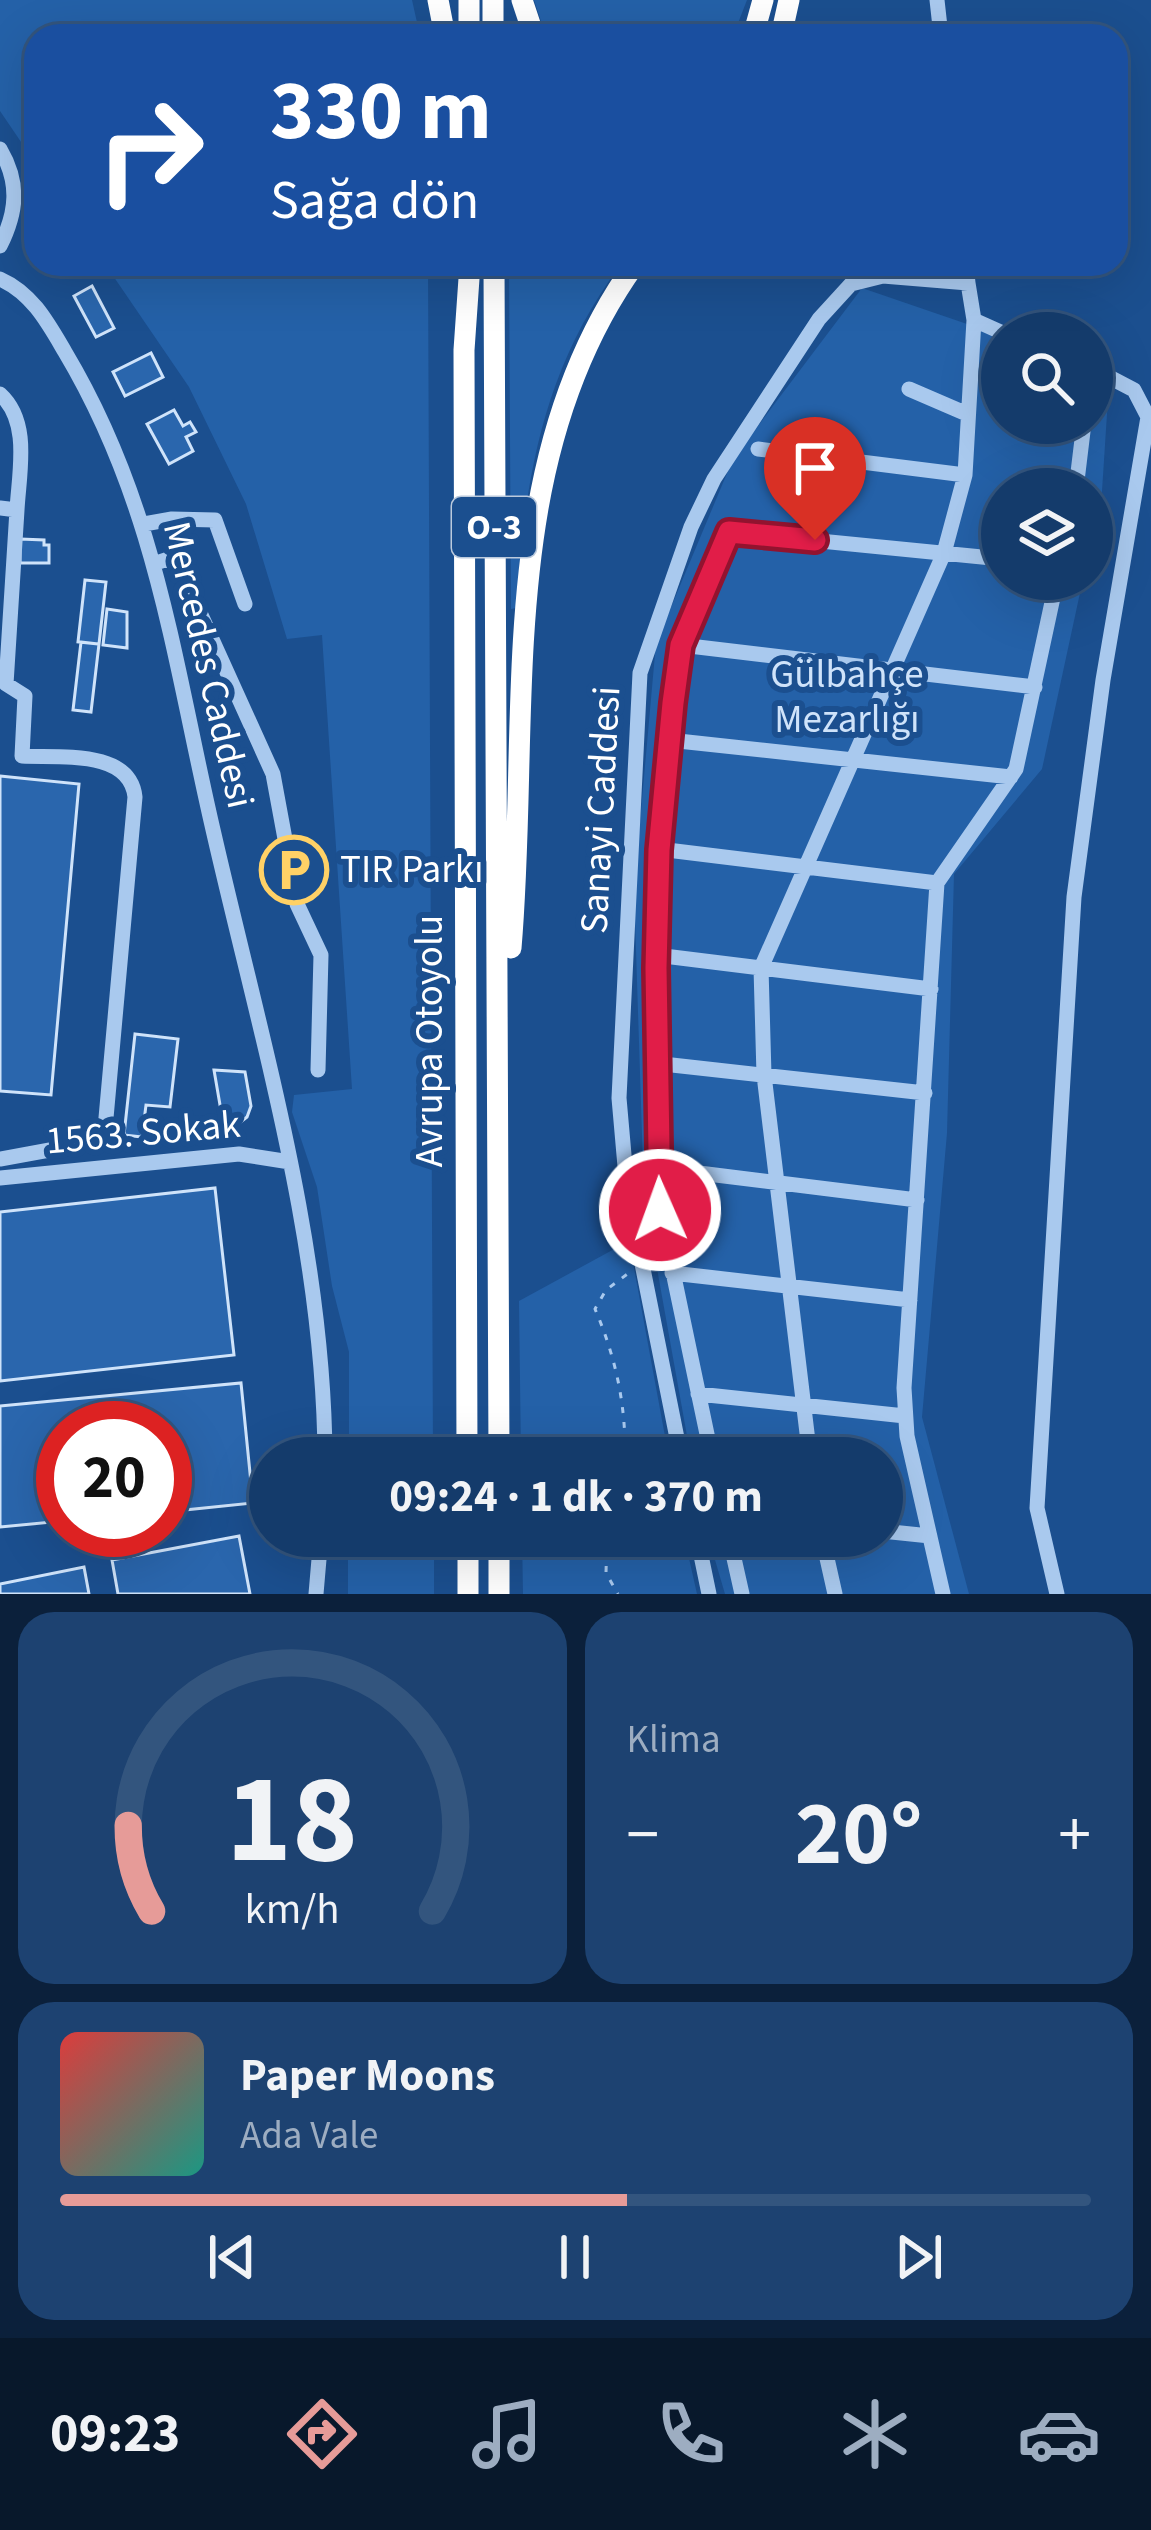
<!DOCTYPE html>
<html lang="tr">
<meta charset="utf-8">
<style>
:root{--surface:#143b6b;--page:#1d4271;--text:#f1f3f6;--muted:#9dadc1;--line:#33557e;--accent:#e69b98}
body{margin:0;font-family:"Source Sans 3",sans-serif;background:var(--page);color:var(--text);height:100vh;display:flex;flex-direction:column;font-size:45px;white-space:nowrap}
*{box-sizing:border-box;margin:0}
p{font-size:39px;color:var(--muted)}
.icon{flex:none;width:66px;height:66px;fill:none;stroke:currentColor;stroke-width:2;stroke-linecap:round;stroke-linejoin:round}
.map{position:relative;height:1594px;overflow:hidden}
.sheet{display:flex;flex-direction:column;gap:18px;padding:18px;background:#0b203b;flex:1}
.sheet>*{flex:none}
.banner{position:absolute;left:24px;top:24px;width:1104px;height:252px;border-radius:36px;box-shadow:0 12px 48px #0002,0 0 0 3px var(--line);background:#1a4fa0;color:#fff;overflow:hidden}
.buttons{position:absolute;left:981px;top:312px;display:grid;gap:24px}
.buttons a{display:grid;place-items:center;width:132px;height:132px;border-radius:50%;background:var(--surface);box-shadow:0 12px 48px #0002,0 0 0 3px var(--line);font-size:60px}
.speed{position:absolute;left:36px;top:1401px;display:flex;gap:24px;font-size:60px;font-weight:700;text-align:center}
.speed>*{display:grid;place-content:center;width:156px;height:156px;border-radius:50%;background:var(--surface);box-shadow:0 12px 48px #0002,0 0 0 3px var(--line);line-height:1}
.speed .limit{border:18px solid #d22;background:#fff;color:#111}
.pin{position:absolute;display:grid;place-items:center;width:102px;height:102px;color:#fff;margin:-123px -51px;border-radius:50% 50% 50% 0;rotate:-45deg;box-shadow:0 0 12px #0007}
.pin .icon{rotate:45deg}
.me{position:absolute;width:132px;margin:-66px;rotate:358deg;stroke-linejoin:round;filter:drop-shadow(0 0 9px #0008)}
.turn{display:flex;align-items:center;gap:42px;height:252px;padding:0 48px;font-size:54px}
.turn .icon{width:156px;height:156px;stroke-width:2.5}
.turn b{display:block;font-size:84px;line-height:102px}
.big{font-size:90px;font-weight:700;line-height:1.1}
.sheet .tile{flex:1;display:flex;flex-direction:column;justify-content:center;gap:18px;min-width:0;padding:0 42px;border-radius:36px;background:var(--page)}
.sheet .dial{align-items:center;gap:0}
.dial svg{height:312px;overflow:visible;fill:none;stroke:var(--line);stroke-width:7;stroke-linecap:round;text-anchor:middle}
.dial text{fill:var(--text);stroke:none}
.song{display:flex;align-items:center;gap:36px}
.cover{width:144px;height:144px;border-radius:18px;background:linear-gradient(135deg,hsl(0 70% 55%),hsl(170 70% 35%))}
.played{height:12px;border-radius:6px;background:linear-gradient(90deg,var(--accent) 55%,var(--line) 55%)}
.keys{display:flex;justify-content:space-around;direction:ltr}
.heat{display:flex;justify-content:space-between;align-items:center;font-size:66px;direction:ltr}
.sheet .tiles{flex:1;display:grid;gap:18px;grid-template-columns:1fr 1fr}
.tile:last-child{grid-column:span 2}
.trip{position:absolute;left:249px;top:1437px;width:654px;height:120px;border-radius:60px;background:var(--surface);box-shadow:0 12px 48px #0002,0 0 0 3px var(--line);font-weight:700;line-height:120px;text-align:center}
.menu{display:flex;height:192px;justify-content:space-around;align-items:center;background:#08182b;color:var(--muted)}
.menu .icon{width:84px;height:84px}
.menu .active{color:var(--accent)}
.menu b{font-size:54px;color:var(--text)}
.map>svg:first-child{display:block}
</style>
<div class="map">
<svg width="1151" height="1594" viewBox="0 0 1151 1594">
<rect width="100%" height="100%" fill="#1b4f8f"/>
<path fill="#2461a8" d="M0,0H412L420,36H36V164L0,111Z
M534,0H747L733,36H546Z
M105,264H428L433,1458H349V1352L332,1286L317,1187L292,1112L294,1095L352,1089L322,635L287,639L246,504L189,387Z
M509,264H621C542,370 525,479 516,608L511,609Z
M862,288L1002,336V423H1092V372L1109,383L1102,491L1092,537V489H1002V579H1083L1042,769L954,874L947,1133L922,1417L969,1594H725L708,1536H882V1458H691L644,1196L634,889L656,643L733,459Z
M629,1241L669,1458H521L519,1301Z
M348,1536H434V1594H348Z
M522,1536H684L697,1594H523Z"/>
<path fill="#2a66ad" stroke="#cfe3fa" stroke-width="3" d="M92,286L114,328L96,337L74,296Z
M151,353L163,377L125,396L113,372Z
M174,410L183,426L190,422L196,432L186,437L193,451L169,464L147,424Z
M20,539L44,540V545H49V563H20Z
M85,580L106,582L99,644L78,642Z
M107,609L127,612V648L103,645Z
M81,642L99,644L91,712L73,710Z
M0,776L79,784L51,1095L0,1091Z
M135,1034L178,1039L170,1107L146,1105L142,1137L124,1135Z
M214,1070L245,1072L251,1106L247,1117L225,1134Z
M215,1188L234,1355L0,1381V1212Z
M241,1383L253,1503L165,1512V1428H63V1521L0,1527V1406Z
M239,1536L250,1594H118L112,1560Z
M84,1567L89,1594H0V1584Z"/>
<g fill="none" stroke-linecap="round" stroke-linejoin="round">
<path stroke="#a9c9ee" stroke-width="3" stroke-dasharray="6 9" stroke-linecap="butt" d="M625,1458C626,1405 616,1358 595,1309L606,1290L630,1272
M607,1536L606,1573L618,1594"/>
<path stroke="#a9c9ee" stroke-width="15" d="M937,0L941,36
M0,149C20,183 17,212 0,246
M0,279C32,293 48,323 65,352C157,506 174,663 214,834C261,1039 324,1247 325,1458
M968,283L974,320L1003,333
M909,389L967,414
M0,394C31,422 19,472 17,510L0,508
M758,449L965,475
M1076,489L1084,423
M144,524L172,519L215,520L245,604
M156,563L168,559L178,564L273,774L297,904L321,955L318,1070
M681,645L1035,687
M669,740L1011,777
M659,849L937,883
M656,955L931,989
M654,1063L925,1093
M0,1159L104,1140L135,797C130,749 59,758 22,756L25,696L6,684L17,510
M659,1168L917,1200
M0,1178L239,1154L290,1162
M672,1273L910,1300
M698,1394L905,1416
M681,1458L627,1189L619,1098L640,673L691,527L714,479L819,319L851,284L883,276L968,283L966,264
M712,1458L660,1210L654,1056L659,849L681,645L729,532L1002,559
M810,1458L764,1075L761,968L944,553L965,475L974,320
M882,1531L930,1536
M697,1536L709,1594
M729,1536L742,1594
M822,1536L835,1594
M316,1594L321,1536
M943,1594L907,1436L904,1388L937,883L1016,769L1057,579
M1057,1594L1037,1508L1074,897L1103,680L1148,417L1134,390L1092,368"/>
<path stroke="#fff" stroke-width="21" d="M438,0L445,36
M469,0V36
M493,0V36
M522,0L534,36
M753,36L763,0
M781,36L789,0
M494,264L499,1458
M511,948C531,717 492,463 635,264
M467,1458L464,350L470,264
M468,1536V1594
M499,1536V1594"/>
</g>
<g fill="none" stroke-linecap="round" stroke-linejoin="round">
<defs>
<path id="route" d="M660,1210L656,968L659,850L673,703L681,645L729,532L815,540"/>
</defs>
<use href="#route" stroke="#92132f" stroke-width="30"/>
<use href="#route" stroke="#e11d48" stroke-width="21"/>
</g>
<defs>
<symbol id="parking-ring" viewBox="-11 -11 22 22"><circle r="9.5" fill="#1b4f8f" stroke="#ffd166" stroke-width="1.5"/><path d="M-3.5-5.5H1a3.5 3.5 0 0 1 0 7H-1V5.5H-3.5ZM-1-3.4V-.6H.8a1.4 1.4 0 0 0 0-2.8Z" fill="#ffd166"/></symbol>
</defs>
<g fill-rule="evenodd">
<use href="#parking-ring" x="256" y="832" width="76" height="76"/>
</g>
<g text-anchor="middle" dominant-baseline="central" stroke-width="12" stroke-linejoin="round" paint-order="stroke">
<rect fill="#1b4f8f" stroke="#bbcadd" stroke-width="3" x="452" y="497" width="84" height="60" rx="9"/>
<g font-size="36" font-weight="bold" fill="#fff">
<text x="494" y="527">O-3</text>
</g>
<g font-size="39" fill="#fff" stroke="#1b4f8f">
<text transform="translate(208 665) rotate(77)">Mercedes Caddesi</text>
<text transform="translate(601 810) rotate(-87)">Sanayi Caddesi</text>
<text transform="translate(430 1041) rotate(-90)">Avrupa Otoyolu</text>
<text transform="translate(143 1133) rotate(-5)">1563. Sokak</text>
</g>
<g font-size="39" fill="#cfe3fa" stroke="#1b4f8f">
<text x="847" y="675">Gülbahçe<tspan x="847" dy="45">Mezarlığı</tspan></text>
</g>
<g font-size="39" fill="#fff" stroke="#1b4f8f" text-anchor="start">
<text x="340" y="870">TIR Parkı</text>
</g>
</g>
</svg>
<div class="buttons">
<a><svg class="icon" aria-label="search" viewBox="0 0 24 24"><circle cx="10" cy="10" r="6"/><path d="M15 15l6 6"/></svg></a>
<a><svg class="icon" aria-label="layers" viewBox="0 0 24 24"><path d="M12 4l9 5-9 5-9-5zM3 14l9 5 9-5"/></svg></a>
</div>
<div class="speed"><div class="limit">20</div></div>
<div class="pin" style="left:815px;top:540px;background:#d93025"><svg class="icon" aria-label="arrive" viewBox="0 0 24 24"><path d="M6 21V4h12l-3 4 3 4H6"/></svg></div>
<svg class="me" style="left:660px;top:1210px" viewBox="-20 -20 40 40"><circle r="17" fill="#e11d48" stroke="#fff" stroke-width="3"/><path d="M0-11L8 9 0 5-8 9z" fill="#fff"/></svg>
<div class="trip">09:24 · 1 dk · 370 m</div>
<div class="banner">
<div class="turn"><svg class="icon" aria-label="right" viewBox="0 0 24 24"><path d="M7 20v-9h11M14 6l5 5-5 5"/></svg><div><b>330 m</b>Sağa dön</div></div>
</div>
</div>
<section class="sheet">
<div class="tiles">
<div class="tile dial"><svg viewBox="0 0 100 80">
<path d="M14 69A42 42 0 1 1 86 69"/>
<path d="M14 69A42 42 0 0 1 8 47" stroke="#e69b98"/>
<text x="50" y="56" font-size="32" font-weight="700">18</text>
<text x="50" y="72" font-size="11">km/h</text>
</svg></div>
<div class="tile"><p>Klima</p>
<div class="heat"><a>−</a><b class="big">20°</b><a>+</a></div>
</div>
<div class="tile">
<div class="song"><i class="cover"></i><div><b>Paper Moons</b><p>Ada Vale</p></div></div>
<div class="played"></div>
<div class="keys"><svg class="icon" aria-label="previous" viewBox="0 0 24 24"><path d="M18 5L8 12l10 7zM5 5v14"/></svg><svg class="icon" aria-label="pause" viewBox="0 0 24 24"><path d="M8 5v14M16 5v14"/></svg><svg class="icon" aria-label="next" viewBox="0 0 24 24"><path d="M6 5l10 7-10 7zM19 5v14"/></svg></div>
</div>
</div>
</section>
<nav class="menu">
<b>09:23</b>
<svg class="icon active" aria-label="directions" viewBox="0 0 24 24"><path d="M12 3l9 9-9 9-9-9zM9 14v-3h6M13 9l2 2-2 2"/></svg>
<svg class="icon" aria-label="music" viewBox="0 0 24 24"><path d="M9 18V5l10-2v13"/><circle cx="6" cy="18" r="3"/><circle cx="16" cy="16" r="3"/></svg>
<svg class="icon" aria-label="phone" viewBox="0 0 24 24"><path d="M5 4h4l2 5-3 2q2 4 5 5l2-3 5 2v4C11 20 4 13 5 4z"/></svg>
<svg class="icon" aria-label="climate" viewBox="0 0 24 24"><path d="M12 3v18M4 7l16 10M4 17L20 7"/></svg>
<svg class="icon" aria-label="car" viewBox="0 0 24 24"><path d="M5 17H2v-5l4-1 3-4h7l3 4 3 1v5h-3M9 17h6M6 11h13"/><circle cx="7" cy="17" r="2"/><circle cx="17" cy="17" r="2"/></svg>
</nav>
